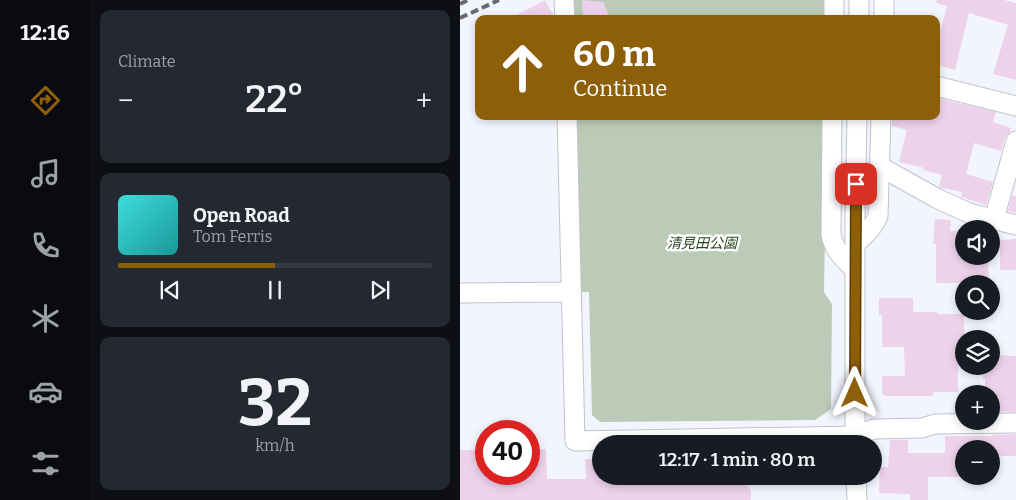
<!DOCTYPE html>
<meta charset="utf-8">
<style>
:root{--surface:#171b24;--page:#242831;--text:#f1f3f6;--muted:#9ea1a6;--line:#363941;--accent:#8e5f09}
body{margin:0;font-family:Bitter,"Noto Sans JP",serif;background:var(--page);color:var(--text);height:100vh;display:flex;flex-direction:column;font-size:19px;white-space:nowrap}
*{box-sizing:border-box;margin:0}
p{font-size:16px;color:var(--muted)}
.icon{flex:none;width:28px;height:28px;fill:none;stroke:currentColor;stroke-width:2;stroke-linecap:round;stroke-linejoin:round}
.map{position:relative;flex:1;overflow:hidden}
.sheet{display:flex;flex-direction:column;gap:10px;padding:10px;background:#0d0f14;width:370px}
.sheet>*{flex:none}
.guide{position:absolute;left:15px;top:15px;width:465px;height:105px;border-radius:10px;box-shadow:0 2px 8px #0003;background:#8e5f09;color:#fff;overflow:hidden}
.fabs{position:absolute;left:495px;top:220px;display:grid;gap:10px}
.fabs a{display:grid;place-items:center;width:45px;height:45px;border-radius:50%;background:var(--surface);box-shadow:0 2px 8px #0003;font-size:25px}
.speed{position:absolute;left:15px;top:420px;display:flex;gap:10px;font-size:25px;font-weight:700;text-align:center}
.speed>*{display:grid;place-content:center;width:65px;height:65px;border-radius:50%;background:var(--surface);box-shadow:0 2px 8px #0003;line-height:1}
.speed .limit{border:8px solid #d22;background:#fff;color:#111}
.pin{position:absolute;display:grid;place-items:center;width:42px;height:42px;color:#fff;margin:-21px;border-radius:10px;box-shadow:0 2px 8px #0006}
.me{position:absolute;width:55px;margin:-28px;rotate:0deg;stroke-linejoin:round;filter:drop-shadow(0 0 4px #0008)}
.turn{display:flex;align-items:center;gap:18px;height:105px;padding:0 15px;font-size:22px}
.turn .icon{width:65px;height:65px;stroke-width:2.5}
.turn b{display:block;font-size:35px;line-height:42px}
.big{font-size:38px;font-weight:600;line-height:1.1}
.sheet .card{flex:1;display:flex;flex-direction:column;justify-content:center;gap:8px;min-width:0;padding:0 18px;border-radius:10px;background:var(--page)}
.sheet .dial{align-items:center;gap:0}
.dial b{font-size:65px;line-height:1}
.song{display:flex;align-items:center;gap:15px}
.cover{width:60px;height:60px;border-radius:8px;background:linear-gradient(135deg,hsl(180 70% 55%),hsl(180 70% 35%))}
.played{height:5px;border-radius:2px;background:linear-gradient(90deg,var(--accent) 50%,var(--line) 50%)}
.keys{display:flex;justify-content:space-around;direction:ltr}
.heat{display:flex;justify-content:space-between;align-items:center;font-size:28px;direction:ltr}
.trip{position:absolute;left:132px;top:435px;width:290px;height:50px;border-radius:25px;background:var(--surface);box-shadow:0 2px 8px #0003;font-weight:600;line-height:50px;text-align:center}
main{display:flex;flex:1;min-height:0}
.tab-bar{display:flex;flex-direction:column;width:90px;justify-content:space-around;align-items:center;background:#090b0e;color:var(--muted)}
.tab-bar .icon{width:35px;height:35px}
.tab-bar .selected{color:var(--accent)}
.tab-bar b{font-size:22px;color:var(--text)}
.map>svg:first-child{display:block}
</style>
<main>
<nav class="tab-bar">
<b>12:16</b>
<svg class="icon selected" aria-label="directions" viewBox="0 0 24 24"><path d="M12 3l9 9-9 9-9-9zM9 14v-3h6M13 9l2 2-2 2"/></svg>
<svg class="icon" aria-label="music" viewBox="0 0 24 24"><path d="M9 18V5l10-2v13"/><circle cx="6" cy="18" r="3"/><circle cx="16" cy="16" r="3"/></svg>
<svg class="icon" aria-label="phone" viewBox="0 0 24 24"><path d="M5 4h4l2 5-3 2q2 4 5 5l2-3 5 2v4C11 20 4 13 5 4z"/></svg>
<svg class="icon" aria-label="climate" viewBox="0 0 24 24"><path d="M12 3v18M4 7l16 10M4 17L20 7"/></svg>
<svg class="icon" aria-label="car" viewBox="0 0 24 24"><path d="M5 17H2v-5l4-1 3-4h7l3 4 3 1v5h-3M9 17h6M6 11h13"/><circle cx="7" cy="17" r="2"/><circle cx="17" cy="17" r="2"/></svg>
<svg class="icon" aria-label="filters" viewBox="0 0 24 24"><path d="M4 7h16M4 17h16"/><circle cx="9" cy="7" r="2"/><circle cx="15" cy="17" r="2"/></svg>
</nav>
<section class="sheet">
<div class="card"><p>Climate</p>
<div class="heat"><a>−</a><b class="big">22°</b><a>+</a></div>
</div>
<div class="card">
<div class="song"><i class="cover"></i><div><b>Open Road</b><p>Tom Ferris</p></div></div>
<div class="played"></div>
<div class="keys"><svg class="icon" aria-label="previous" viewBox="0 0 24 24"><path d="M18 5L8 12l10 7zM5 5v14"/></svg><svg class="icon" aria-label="pause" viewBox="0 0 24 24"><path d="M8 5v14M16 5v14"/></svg><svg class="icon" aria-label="next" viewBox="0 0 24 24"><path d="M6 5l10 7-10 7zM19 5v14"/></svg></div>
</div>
<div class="card dial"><b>32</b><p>km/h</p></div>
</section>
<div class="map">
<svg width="556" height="500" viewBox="0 0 556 500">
<rect width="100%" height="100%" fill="#f3f5fe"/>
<path fill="#bbcbb7" d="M114,0H368V19H115Z
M117,116H367L364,292L372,304L371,409L355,420L140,422L132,415L129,292H121Z"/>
<path fill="#edd2eb" d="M85,0L94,16V19H49Z
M122,0L143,2L151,19H123Z
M477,0H544L556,3V80L533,74L548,25L509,13L495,70L476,65V48L487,6L476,3Z
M476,98L536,112L533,122L551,128L550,132L545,138L541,151L514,143L506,174L533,182L526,205L501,197L502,192L479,187L482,175L463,170L464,168L439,162L447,130L432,126V116H476Z
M552,195L556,196V213L548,211Z
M475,219L491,220L490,231H504V261L528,260L529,281H504V283H476V244H473Z
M556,239V270H540V240Z
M419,298H453V312H477V314H504V339H502V346H498V392H473V396H424V394H422V376H445L444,347H422V315H419Z
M531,355L556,356V412H531V394H525V379H523V366H531Z
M556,434V456H531V449H504V477H468V500H450V494L419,493L420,467H428L430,440H448V453H485V436H531V435Z
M69,449H86L87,479H126L125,459H141V476H282L291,491V500H0V450H26V474H69Z"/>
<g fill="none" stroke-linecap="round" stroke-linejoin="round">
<defs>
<path id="minor" d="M104,0L105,19
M374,19V0
M399,19V0
M424,19V0
M476,86L556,106
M107,116L115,441L395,436L414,429L462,428L475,424L556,423
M372,116L371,235C375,252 383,258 395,270
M419,166L478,199L509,213L556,225
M534,219L556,141
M395,244C405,235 413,228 418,216L421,116
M0,293L111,292
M395,444V218L397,116
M396,476L397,500"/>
</defs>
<use href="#minor" stroke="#c0c2cc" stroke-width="21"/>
<use href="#minor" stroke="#fff" stroke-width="19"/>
<path stroke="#696a70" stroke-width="4" stroke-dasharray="8 4" stroke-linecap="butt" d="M0,4L8,0
M0,18L39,0"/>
</g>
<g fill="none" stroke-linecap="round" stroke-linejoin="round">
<defs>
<path id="route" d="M395,393L396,184"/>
</defs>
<use href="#route" stroke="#5c3e06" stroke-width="12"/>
<use href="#route" stroke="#8e5f09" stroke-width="9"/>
</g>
<g text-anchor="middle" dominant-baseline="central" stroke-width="5" stroke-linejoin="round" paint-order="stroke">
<g font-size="14" font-style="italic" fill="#26461e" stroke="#fff">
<text x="242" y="243">清見田公園</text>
</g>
</g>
</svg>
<div class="fabs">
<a><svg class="icon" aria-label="sound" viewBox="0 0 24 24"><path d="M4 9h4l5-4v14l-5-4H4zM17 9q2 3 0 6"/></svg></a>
<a><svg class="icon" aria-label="search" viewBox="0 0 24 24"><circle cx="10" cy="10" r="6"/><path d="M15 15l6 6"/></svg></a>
<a><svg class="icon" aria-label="layers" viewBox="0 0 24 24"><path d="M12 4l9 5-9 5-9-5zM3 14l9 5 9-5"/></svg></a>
<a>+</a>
<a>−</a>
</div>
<div class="speed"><div class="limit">40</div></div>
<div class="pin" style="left:396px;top:184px;background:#d93025"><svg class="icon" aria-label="arrive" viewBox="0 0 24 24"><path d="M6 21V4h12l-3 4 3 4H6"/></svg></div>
<svg class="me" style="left:395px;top:393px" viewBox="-20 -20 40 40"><path d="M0-17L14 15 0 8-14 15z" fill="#8e5f09" stroke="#fff" stroke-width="4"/></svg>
<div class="trip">12:17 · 1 min · 80 m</div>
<div class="guide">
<div class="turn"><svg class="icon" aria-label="ahead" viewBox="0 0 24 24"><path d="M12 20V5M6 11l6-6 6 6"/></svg><div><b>60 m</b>Continue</div></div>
</div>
</div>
</main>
